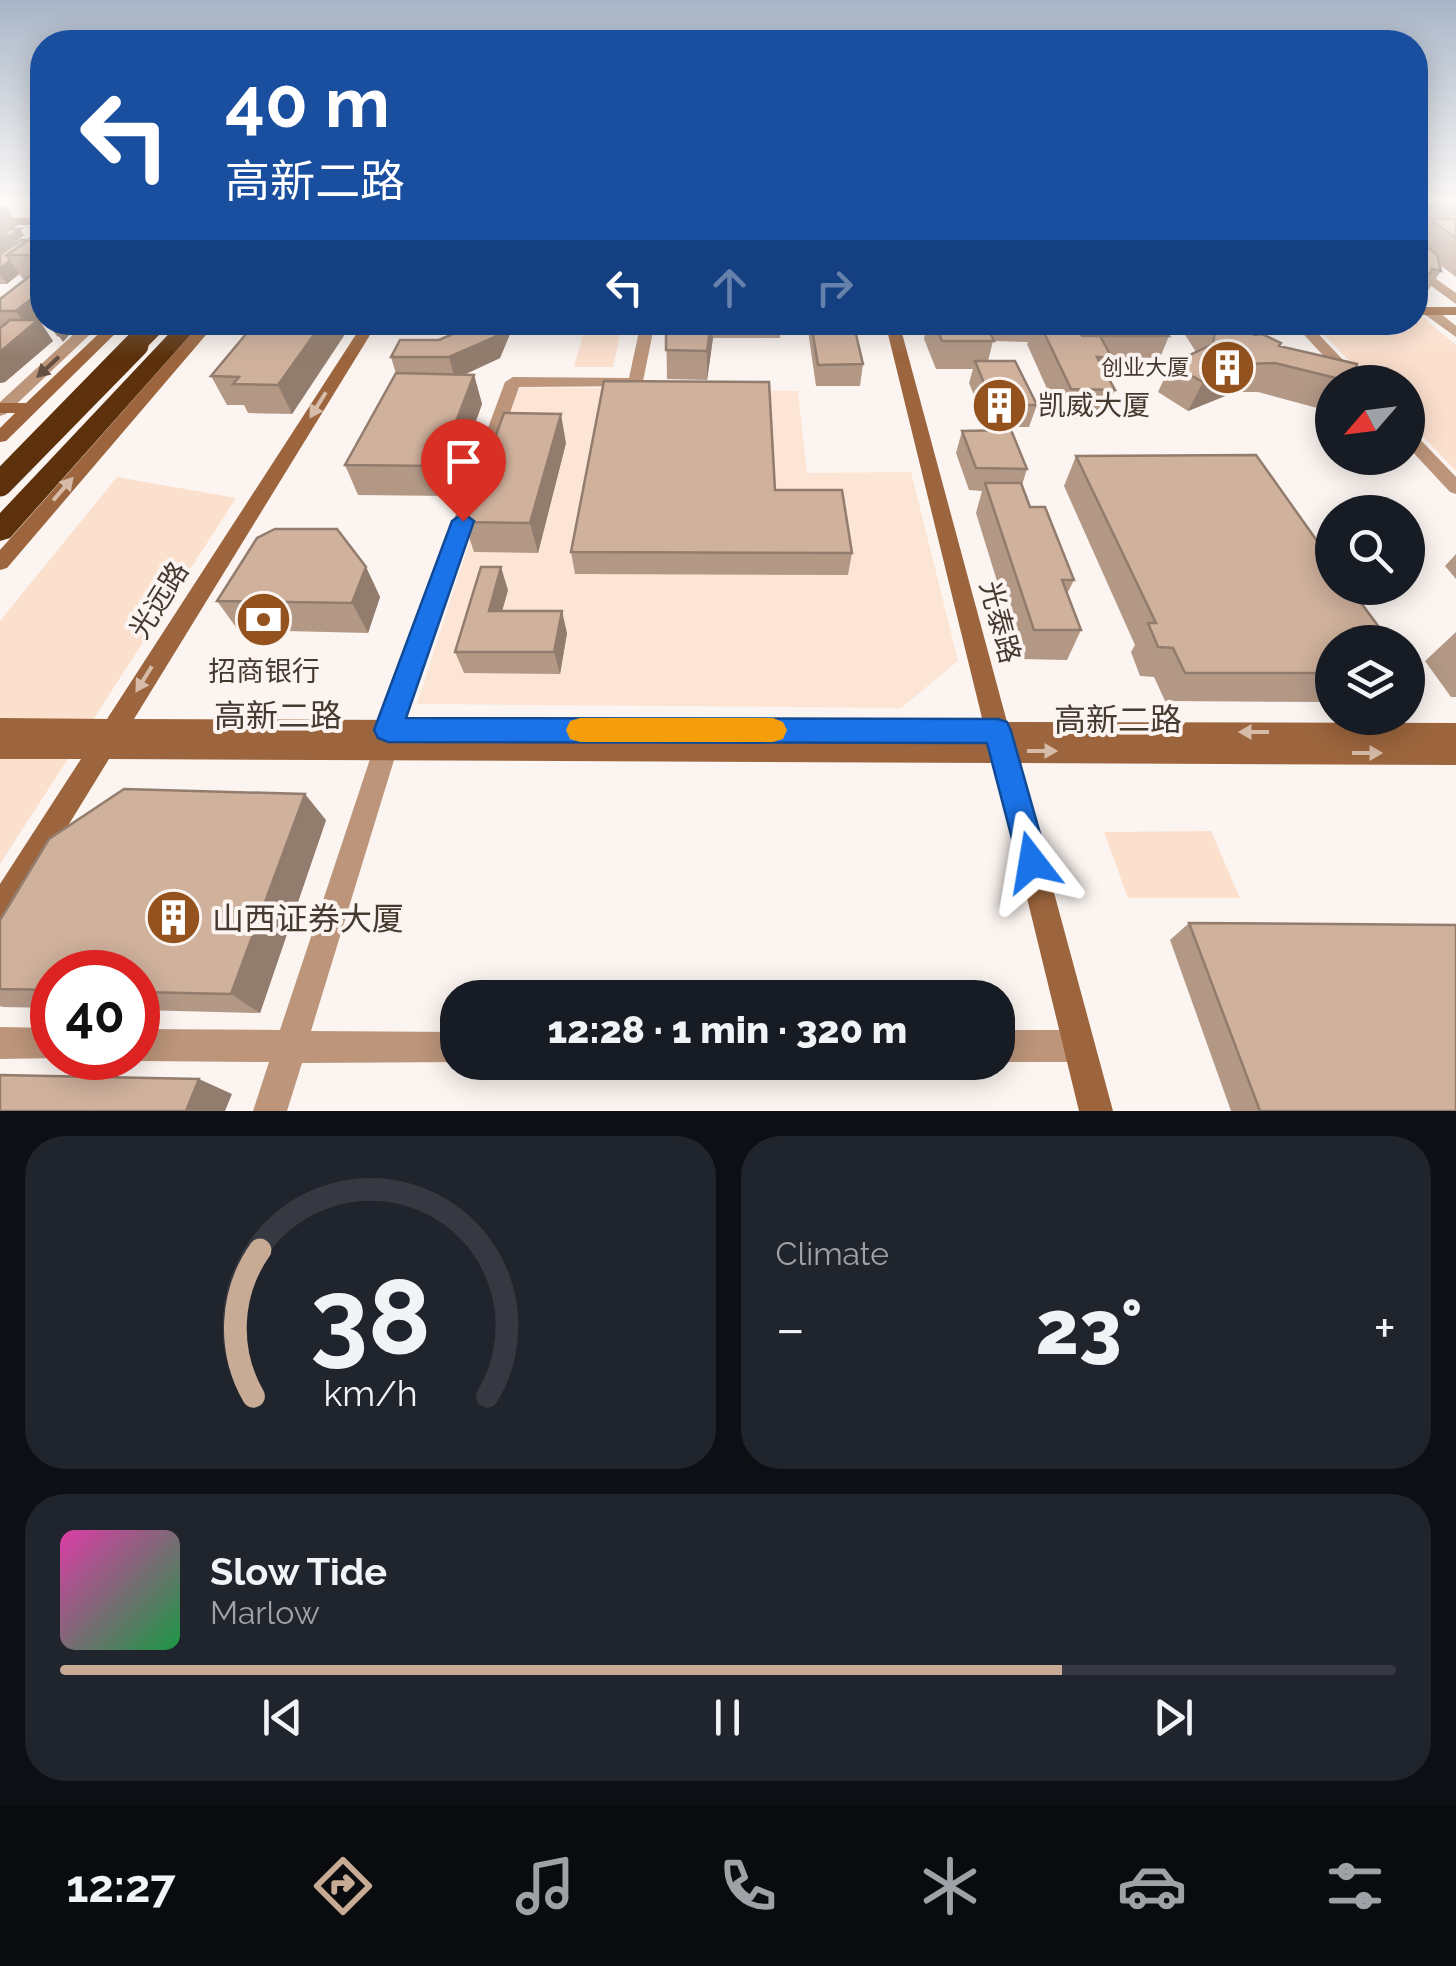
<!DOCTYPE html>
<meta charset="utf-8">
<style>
:root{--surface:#171b24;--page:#20242c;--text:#f1f3f6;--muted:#9ea1a6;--line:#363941;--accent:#c7ab95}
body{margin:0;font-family:Raleway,"Noto Sans SC",sans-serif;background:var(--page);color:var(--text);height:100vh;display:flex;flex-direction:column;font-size:38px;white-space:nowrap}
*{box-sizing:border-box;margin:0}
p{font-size:32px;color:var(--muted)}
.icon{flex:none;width:55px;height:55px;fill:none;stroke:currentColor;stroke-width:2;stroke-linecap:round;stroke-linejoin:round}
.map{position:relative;height:1111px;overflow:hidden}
.sheet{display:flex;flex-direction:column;gap:25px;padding:25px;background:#0d0f14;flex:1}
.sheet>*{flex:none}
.top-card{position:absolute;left:30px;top:30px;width:1398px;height:305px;border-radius:40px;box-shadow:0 5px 25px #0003;background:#1a4fa0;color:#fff;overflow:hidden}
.needle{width:65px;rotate:242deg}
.tools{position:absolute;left:1315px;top:365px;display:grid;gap:20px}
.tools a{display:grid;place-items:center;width:110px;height:110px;border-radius:50%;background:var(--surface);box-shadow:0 5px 25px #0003;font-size:50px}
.speed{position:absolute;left:30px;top:950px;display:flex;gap:20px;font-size:50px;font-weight:700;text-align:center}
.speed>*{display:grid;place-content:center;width:130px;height:130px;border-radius:50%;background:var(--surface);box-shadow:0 5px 25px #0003;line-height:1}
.speed .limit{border:15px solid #d22;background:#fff;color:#111}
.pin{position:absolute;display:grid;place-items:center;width:85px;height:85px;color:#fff;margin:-102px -42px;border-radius:50% 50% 50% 0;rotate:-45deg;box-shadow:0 0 10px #0007}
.pin .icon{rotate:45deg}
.me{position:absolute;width:110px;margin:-55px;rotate:346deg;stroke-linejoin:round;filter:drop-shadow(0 0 8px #0008)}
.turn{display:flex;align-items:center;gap:35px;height:210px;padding:0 30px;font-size:45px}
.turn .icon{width:130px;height:130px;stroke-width:2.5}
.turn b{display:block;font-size:70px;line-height:85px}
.lanes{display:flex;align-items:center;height:95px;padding:0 30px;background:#0003;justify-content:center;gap:50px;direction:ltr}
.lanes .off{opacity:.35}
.big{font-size:75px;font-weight:800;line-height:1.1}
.sheet .widget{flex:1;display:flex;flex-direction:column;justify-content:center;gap:15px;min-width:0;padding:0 35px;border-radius:40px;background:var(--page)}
.sheet .dial{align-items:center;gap:0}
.dial svg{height:260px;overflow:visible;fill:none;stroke:var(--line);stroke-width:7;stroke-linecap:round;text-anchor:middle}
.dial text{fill:var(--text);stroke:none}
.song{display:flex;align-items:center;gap:30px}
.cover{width:120px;height:120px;border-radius:15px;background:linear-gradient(135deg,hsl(320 70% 55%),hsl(140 70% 35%))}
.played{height:10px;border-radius:5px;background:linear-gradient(90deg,var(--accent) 75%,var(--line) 75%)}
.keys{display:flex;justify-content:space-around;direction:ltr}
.heat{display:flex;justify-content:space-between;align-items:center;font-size:55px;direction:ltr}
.sheet .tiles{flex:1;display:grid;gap:25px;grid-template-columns:1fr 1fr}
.widget:last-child{grid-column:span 2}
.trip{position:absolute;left:440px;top:980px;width:575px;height:100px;border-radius:40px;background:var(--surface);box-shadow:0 5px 25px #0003;font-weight:800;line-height:100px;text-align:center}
.menu{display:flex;height:160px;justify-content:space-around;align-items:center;background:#090b0e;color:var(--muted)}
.menu .icon{width:70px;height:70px}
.menu .selected{color:var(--accent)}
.menu b{font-size:45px;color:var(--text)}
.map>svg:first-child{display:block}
</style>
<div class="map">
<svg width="1456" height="1111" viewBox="0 0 1456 1111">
<rect width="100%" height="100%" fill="#fbf4f0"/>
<path fill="#fde5d5" d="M519,387L798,391L807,473L911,472L958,661L901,708L417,704Z"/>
<path fill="#fce0ce" d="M1415,318H1424L1456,345V471L1408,421V382H1370L1312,323L1415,322Z
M622,325L613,367H574L585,326Z
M117,477L236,498L0,864V621Z
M1211,831L1240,898H1128L1104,832Z"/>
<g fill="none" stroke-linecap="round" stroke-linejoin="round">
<path fill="#bc957a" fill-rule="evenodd" d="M1415,264L1456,293V304L1415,274Z
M1424,308H1434L1456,326V337L1424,314Z
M87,322H103L6,414L0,416V402Z
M641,322H655L642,386L519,387L400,730L398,747L311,1031L458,1032V1062H462L302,1063L287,1111H253L269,1062L138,1061L130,1058H138V1029L280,1030L374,747L376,730L505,382L513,377L629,378Z
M1292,322H1307L1364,382H1348Z
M1408,432L1414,433L1456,477V494L1450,492L1408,447Z
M0,1027L52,1028V1058H58L0,1059Z
M998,1030H1079L1090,1035L1095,1046L1090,1057L1079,1062H998Z"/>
<path fill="#9c653d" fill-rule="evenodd" d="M0,217L42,218V225H0Z
M1415,307H1456V315H1415Z
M111,322H127L6,441L0,442V428L15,413H0V403H26Z
M202,322H217L7,568L0,570V550Z
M364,322H378L134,719L983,722L885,322H899L1007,722L1456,723V765L1019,763L1113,1111H1079L994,763L109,759L10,920L0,924V884L81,759H0V718L107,719Z"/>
<path fill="#5d310c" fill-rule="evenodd" d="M180,322H202L10,538L0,541V513Z"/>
<path stroke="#5d310c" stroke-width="20" d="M133,347L158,322"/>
<path stroke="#5d310c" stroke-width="25" d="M0,484L136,345"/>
</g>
<path fill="#b39886" d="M1415,201H1456V277L1440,265L1441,271L1423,298L1415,296V236L1417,238L1422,231H1415Z
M0,206H6L18,225L13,229L24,235L13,244L14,245L29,240L42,230V322L41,323L53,341L5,382L0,383V299L24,280L19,274L7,284H0Z
M256,322H353L292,414L248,413L244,405H227L211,376Z
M470,322H511L512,329L500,358L463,375H474L482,404L449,496L358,495L345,465L396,374L391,357L467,328Z
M666,322H781L780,338H713L707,380L667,379Z
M809,322H853L863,364L860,386H816L808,331Z
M927,322H1159L1169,336L1160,358L1112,357L1106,373L1115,390L1103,419L1060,418L1027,344L1028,342L993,341L988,361L1037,405L1029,427H987L969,383L973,369H936L924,339Z
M1185,322H1243L1254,335L1352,382H1332V412L1258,392H1235L1188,411L1158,392L1171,364L1196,352L1182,330Z
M962,431L1027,469L1022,485L1030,507L1074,580L1067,594L1081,630L1067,660L1021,659L976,513L982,491L969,490L956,453Z
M566,443L538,553L474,552L464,522Z
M1076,456L1332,642V702L1165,701L1154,677L1140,676L1131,652L1135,645L1064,486Z
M775,490L852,553L848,575L575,574L571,552Z
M1456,554V579L1445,566Z
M366,567L380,597L368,633L238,630L217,601Z
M508,590L502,611L567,633L560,674L464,673L455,652Z
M1456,632V697H1451L1425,661Z
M326,820L260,1013L138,1010V972H52V1008L3,1007L0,1006V920Z
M1189,923L1456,1111H1231L1170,940Z"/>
<path fill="#927c6d" d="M6,206L18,225L6,234L20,229L24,235L12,244L18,252L7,255L0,263V210Z
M10,260L19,274L7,284L0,274V269Z
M42,290V322L41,323L53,341L5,382L0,383V352L28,328L16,311Z
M323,322H353L292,414L278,385Z
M501,322H511L512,329L500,358L455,379L449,357Z
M711,322H712L713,338L707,380V351Z
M66,326L71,333L63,342L58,335Z
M1250,364L1235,392L1188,411L1203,382Z
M474,375L482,404L449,496L439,466Z
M561,414L566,443L538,553L530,523Z
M366,567L380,597L368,633L352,603Z
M501,567L508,590L496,633L489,611Z
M562,611L567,633L560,674L554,652Z
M305,794L326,820L260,1013L231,994Z
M199,1079L232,1094L225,1111H186Z"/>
<path fill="#d0b19c" stroke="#927c6d" stroke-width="2.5" d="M1415,201H1456V206H1417Z
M1430,219H1456V238Z
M10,229H20L8,237L5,232Z
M42,230V255H7Z
M1415,236L1437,255L1441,271L1432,269L1430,274L1415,271Z
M21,240H29L7,255L10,260L0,269V254Z
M35,272H42V290L16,311H0V299Z
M10,320H38L0,352V328Z
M256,322H323L278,385L233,384L239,377L211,376Z
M470,322H501L495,337L449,357H391L400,340H439L467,328Z
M666,322H711L707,351L666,350Z
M811,322H853L863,364L818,365Z
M934,322H961L963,326L987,327L994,341H942Z
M1039,322H1075L1082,336H1100L1112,358L1097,357L1115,390L1071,389Z
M1079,322H1159L1169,336H1087Z
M1208,322H1243L1254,335L1262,334L1281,343L1279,346L1357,364L1352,382L1275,363L1250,364L1203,382L1171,364L1213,344L1215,331Z
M62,325L66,326L58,335L51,326Z
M975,361H1015L1037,405H993Z
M396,373L474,375L439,466L345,465Z
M604,381L769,382L775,490H842L852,553L571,552Z
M504,413L561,414L530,523L464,522Z
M1011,430L1027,469L976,468L962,431Z
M1256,455L1332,562V588H1350L1390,642H1332V673H1185L1173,648L1158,647L1148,623H1156L1076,456Z
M985,483H1021L1030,507H1045L1074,580H1062L1081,630H1034Z
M275,529H337L366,567L352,603L217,601L257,538Z
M481,567H501L489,611H562L554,652H455Z
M124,789L305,794L231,994L138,992V972H52V990L0,989V920L49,839Z
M1189,923L1456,925V1111H1260Z
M0,1075L199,1079L186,1111H0Z"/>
<defs><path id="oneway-solid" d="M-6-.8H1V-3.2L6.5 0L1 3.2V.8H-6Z" transform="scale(2.5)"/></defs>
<use fill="#645042" href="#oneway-solid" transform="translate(48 367) rotate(137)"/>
<g fill="#d5bba8">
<use href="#oneway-solid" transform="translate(318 405) rotate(122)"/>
<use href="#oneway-solid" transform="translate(63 489) rotate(-49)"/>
<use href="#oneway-solid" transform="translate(144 679) rotate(122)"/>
<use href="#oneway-solid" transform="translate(1254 732) rotate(-180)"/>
<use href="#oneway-solid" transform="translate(1042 751)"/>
<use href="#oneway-solid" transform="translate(1367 753)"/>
</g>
<linearGradient id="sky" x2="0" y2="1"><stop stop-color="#a8b5c7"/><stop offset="0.56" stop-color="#fdfaf8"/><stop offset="1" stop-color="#fdfaf8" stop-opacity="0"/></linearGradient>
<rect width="1456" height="357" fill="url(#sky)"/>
<path fill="#1a73e8" stroke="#114b97" stroke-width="2.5" d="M463,513L474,521L406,718L998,719L1007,722L1011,731L1048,862L1043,873L1032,877L1021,873L987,743L388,742L378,738L374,730L452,521Z"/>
<path fill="#f59e0b" d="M580,718H773L783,722L787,730L783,739L773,742H580L570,739L566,730L570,721Z"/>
<defs>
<symbol id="building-disc" viewBox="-11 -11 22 22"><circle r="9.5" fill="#94531e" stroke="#fbf4f0"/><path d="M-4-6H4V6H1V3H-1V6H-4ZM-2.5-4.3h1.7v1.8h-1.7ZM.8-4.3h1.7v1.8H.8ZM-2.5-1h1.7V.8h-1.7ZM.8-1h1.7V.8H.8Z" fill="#fff"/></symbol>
<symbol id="bank-disc" viewBox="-11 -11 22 22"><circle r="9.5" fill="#94531e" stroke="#fbf4f0"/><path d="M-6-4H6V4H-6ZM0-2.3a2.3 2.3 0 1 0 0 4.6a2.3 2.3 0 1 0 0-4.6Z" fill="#fff"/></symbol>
</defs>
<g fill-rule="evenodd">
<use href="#building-disc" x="1196" y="336" width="63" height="63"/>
<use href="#building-disc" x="968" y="374" width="63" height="63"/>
<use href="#bank-disc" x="232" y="588" width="63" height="63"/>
<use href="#building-disc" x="142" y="886" width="63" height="63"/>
</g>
<g text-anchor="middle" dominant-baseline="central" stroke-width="8" stroke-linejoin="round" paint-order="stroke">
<g font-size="22" fill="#463930" stroke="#fbf4f0" text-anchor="end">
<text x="1189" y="367">创业大厦</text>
</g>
<g font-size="28" fill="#463930" stroke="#fbf4f0" text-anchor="start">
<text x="1038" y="405">凯威大厦</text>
<text x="264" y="671" text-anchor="middle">招商银行</text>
</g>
<g font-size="28" fill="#463930" stroke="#fbf4f0">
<text transform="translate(159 600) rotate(-58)">光远路</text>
<text transform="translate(1000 622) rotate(75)">光泰路</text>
</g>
<g font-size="32" fill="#463930" stroke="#fbf4f0">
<text x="278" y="715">高新二路</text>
<text x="1118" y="719">高新二路</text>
</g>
<g font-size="32" fill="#463930" stroke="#fbf4f0" text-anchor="start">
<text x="212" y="918">山西证券大厦</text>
</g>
</g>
</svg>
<div class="tools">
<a><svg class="needle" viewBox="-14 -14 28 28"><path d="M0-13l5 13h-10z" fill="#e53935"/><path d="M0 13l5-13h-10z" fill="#9ea1a6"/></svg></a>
<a><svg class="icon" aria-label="search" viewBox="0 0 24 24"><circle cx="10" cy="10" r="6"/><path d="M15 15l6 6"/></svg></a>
<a><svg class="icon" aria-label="layers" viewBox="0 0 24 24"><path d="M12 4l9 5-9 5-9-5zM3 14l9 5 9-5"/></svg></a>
</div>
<div class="speed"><div class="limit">40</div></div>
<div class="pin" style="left:463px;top:521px;background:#d93025"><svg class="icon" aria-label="arrive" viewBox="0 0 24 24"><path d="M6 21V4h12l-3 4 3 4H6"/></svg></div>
<svg class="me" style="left:1032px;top:862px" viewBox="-20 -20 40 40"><path d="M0-17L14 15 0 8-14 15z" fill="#1a73e8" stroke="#fff" stroke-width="4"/></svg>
<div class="trip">12:28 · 1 min · 320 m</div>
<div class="top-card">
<div class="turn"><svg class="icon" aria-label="left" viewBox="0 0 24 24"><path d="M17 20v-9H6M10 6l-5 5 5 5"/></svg><div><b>40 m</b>高新二路</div></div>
<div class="lanes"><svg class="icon" aria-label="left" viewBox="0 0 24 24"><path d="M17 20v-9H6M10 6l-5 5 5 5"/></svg><svg class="icon off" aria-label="ahead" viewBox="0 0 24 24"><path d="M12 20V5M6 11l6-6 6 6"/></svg><svg class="icon off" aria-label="right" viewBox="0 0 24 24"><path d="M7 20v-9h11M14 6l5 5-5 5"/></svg></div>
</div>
</div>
<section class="sheet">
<div class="tiles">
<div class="widget dial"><svg viewBox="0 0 100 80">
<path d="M14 69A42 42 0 1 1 86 69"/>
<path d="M14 69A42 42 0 0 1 16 24" stroke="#c7ab95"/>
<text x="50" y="56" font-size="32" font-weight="700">38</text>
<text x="50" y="72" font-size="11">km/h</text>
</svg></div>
<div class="widget"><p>Climate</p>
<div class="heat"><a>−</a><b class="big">23°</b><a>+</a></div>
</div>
<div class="widget">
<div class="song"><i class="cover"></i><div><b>Slow Tide</b><p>Marlow</p></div></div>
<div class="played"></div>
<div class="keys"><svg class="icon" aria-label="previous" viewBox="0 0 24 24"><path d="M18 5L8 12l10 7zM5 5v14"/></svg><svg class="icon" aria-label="pause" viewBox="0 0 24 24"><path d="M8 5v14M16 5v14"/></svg><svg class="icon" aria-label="next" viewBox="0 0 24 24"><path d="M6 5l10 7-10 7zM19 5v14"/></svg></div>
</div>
</div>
</section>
<nav class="menu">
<b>12:27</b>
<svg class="icon selected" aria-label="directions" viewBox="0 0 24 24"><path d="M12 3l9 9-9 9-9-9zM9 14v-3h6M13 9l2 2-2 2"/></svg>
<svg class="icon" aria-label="music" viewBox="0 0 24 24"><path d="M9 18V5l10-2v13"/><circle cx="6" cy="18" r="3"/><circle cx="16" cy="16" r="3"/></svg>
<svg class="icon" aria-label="phone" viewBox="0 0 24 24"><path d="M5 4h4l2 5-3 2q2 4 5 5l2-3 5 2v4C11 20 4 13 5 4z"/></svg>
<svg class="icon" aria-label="climate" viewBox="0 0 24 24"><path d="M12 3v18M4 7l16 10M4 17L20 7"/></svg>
<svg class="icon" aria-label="car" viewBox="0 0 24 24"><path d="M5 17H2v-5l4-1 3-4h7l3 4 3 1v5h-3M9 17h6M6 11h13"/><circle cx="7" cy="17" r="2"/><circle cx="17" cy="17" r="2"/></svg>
<svg class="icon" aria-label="filters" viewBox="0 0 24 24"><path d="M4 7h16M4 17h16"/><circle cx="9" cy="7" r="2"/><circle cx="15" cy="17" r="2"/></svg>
</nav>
